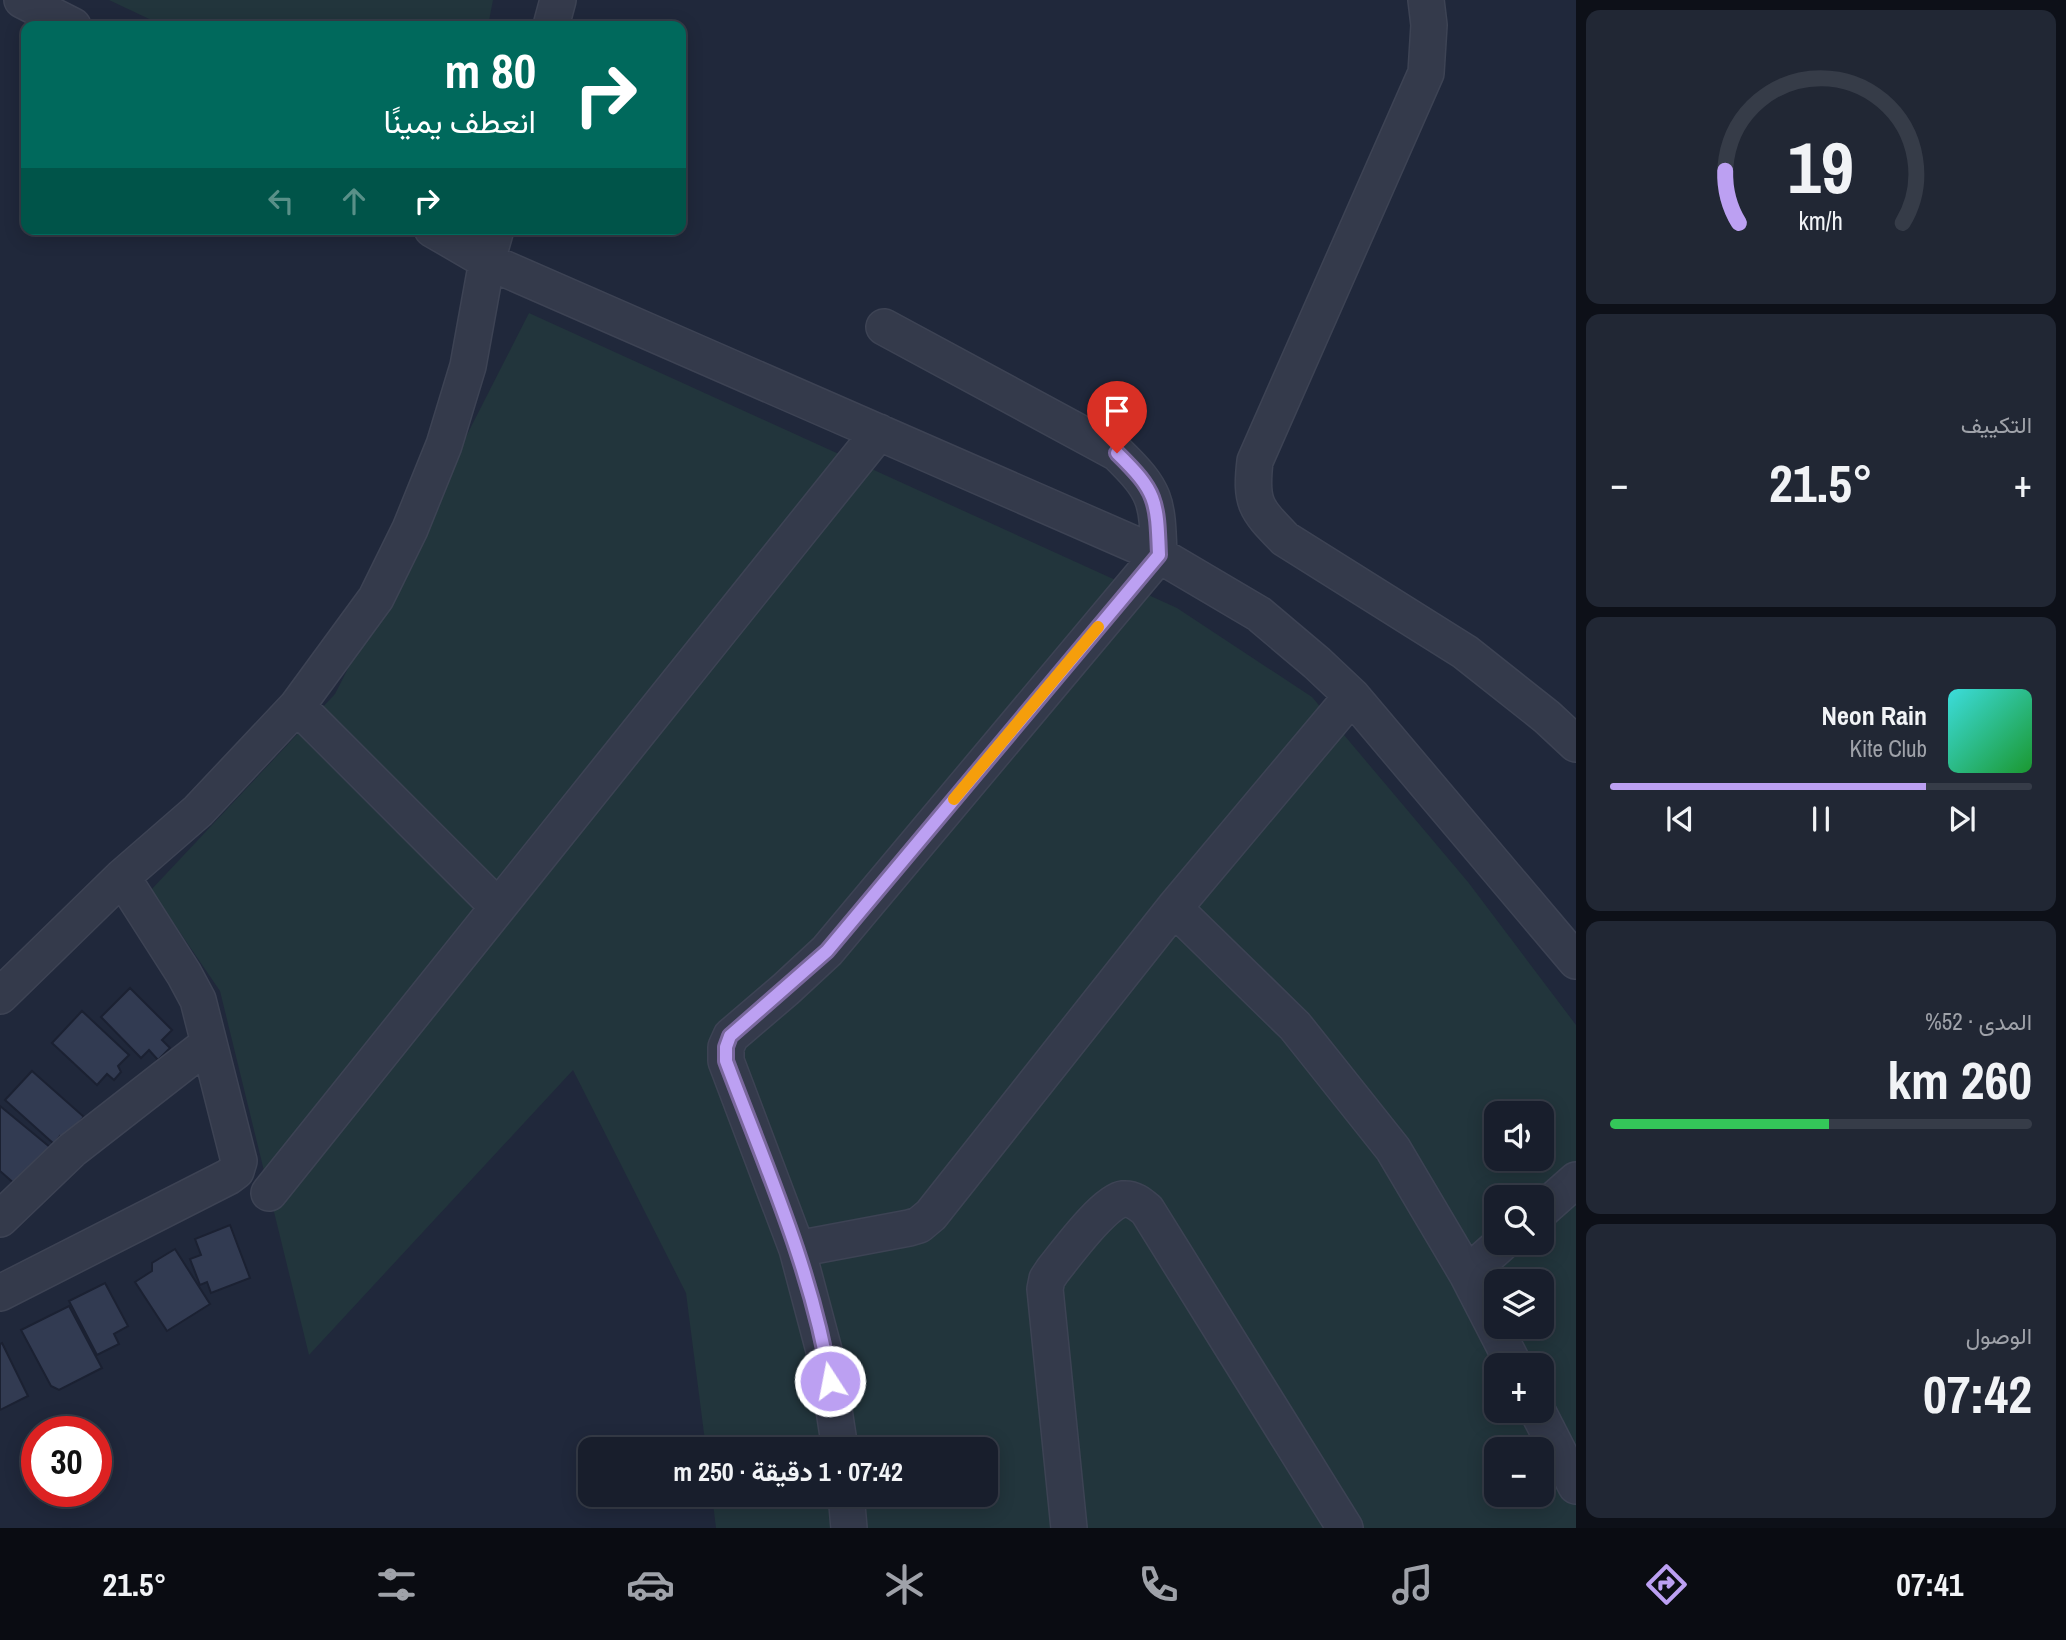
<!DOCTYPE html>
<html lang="ar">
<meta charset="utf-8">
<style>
:root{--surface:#181e2c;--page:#212734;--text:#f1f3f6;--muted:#9fa2a9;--line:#363c48;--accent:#bca0f2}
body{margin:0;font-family:"Archivo Narrow",Vazirmatn,sans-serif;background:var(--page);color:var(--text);direction:rtl;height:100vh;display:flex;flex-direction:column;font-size:26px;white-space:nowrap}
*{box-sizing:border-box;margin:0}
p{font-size:23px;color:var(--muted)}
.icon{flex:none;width:38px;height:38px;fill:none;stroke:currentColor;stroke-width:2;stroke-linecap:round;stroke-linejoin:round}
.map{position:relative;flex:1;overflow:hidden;direction:ltr}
.sheet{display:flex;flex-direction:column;gap:10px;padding:10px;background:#0d1018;width:490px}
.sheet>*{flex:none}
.hud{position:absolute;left:21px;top:21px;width:665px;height:214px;border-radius:14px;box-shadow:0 4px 18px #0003,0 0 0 2px var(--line);direction:rtl;background:#00695c;color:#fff;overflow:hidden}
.controls{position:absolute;left:1484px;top:1101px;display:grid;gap:14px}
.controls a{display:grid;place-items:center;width:70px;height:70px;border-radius:14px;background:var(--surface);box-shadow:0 4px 18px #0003,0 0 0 2px var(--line);font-size:35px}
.speed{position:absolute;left:21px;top:1416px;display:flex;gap:14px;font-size:35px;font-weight:700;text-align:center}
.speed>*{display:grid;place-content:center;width:91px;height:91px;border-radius:50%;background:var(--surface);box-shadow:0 4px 18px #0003,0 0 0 2px var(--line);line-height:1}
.speed .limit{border:10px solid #d22;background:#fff;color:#111}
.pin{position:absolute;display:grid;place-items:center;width:60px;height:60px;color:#fff;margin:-72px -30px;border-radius:50% 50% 50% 0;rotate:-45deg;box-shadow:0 0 7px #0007}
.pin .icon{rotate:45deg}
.me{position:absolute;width:77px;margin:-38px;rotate:349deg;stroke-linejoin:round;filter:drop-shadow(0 0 5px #0008)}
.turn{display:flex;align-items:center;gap:24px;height:147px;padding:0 35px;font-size:32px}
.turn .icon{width:91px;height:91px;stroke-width:2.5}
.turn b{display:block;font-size:49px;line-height:60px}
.lanes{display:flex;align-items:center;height:66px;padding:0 35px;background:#0003;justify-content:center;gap:35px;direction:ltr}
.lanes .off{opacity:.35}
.big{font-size:52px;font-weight:700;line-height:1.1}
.sheet .widget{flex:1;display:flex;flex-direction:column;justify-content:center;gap:10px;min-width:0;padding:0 24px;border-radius:14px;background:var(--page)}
.sheet .dial{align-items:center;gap:0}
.dial svg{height:182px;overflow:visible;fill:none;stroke:var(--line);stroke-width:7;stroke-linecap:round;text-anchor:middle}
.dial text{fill:var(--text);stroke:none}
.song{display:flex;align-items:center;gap:21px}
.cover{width:84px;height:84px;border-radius:10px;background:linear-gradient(135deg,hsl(180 70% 55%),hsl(130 70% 35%))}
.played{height:7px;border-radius:4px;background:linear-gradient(90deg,var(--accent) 75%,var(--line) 75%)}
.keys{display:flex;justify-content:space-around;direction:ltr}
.heat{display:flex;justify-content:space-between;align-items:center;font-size:38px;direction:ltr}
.charge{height:10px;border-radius:5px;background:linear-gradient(90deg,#34c759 52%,var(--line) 0)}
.trip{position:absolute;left:578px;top:1437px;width:420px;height:70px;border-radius:14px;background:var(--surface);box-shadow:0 4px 18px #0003,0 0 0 2px var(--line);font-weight:700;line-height:70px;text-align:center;direction:rtl}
.dock{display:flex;height:112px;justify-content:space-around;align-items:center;background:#0a0c12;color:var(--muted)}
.dock .icon{width:49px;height:49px}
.dock .selected{color:var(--accent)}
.dock b{font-size:32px;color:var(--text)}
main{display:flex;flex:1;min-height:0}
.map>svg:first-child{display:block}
</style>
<main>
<section class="sheet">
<div class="widget dial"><svg viewBox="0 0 100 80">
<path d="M14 69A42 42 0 1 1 86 69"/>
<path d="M14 69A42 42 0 0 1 8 46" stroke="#bca0f2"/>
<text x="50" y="56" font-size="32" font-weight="700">19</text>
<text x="50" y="72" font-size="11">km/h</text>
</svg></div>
<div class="widget"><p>التكييف</p>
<div class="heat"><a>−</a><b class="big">21.5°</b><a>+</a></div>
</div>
<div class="widget">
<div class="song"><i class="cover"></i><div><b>Neon Rain</b><p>Kite Club</p></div></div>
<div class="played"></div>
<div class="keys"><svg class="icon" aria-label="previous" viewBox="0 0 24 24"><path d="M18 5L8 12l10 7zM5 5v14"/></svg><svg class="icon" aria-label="pause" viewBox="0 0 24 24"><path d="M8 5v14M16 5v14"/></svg><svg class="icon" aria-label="next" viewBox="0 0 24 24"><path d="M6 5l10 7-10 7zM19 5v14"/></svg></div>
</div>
<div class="widget"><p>المدى · 52%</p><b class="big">260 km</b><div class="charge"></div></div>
<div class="widget"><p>الوصول</p><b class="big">07:42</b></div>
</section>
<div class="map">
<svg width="1576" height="1528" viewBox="0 0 1576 1528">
<rect width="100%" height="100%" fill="#20283b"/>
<path fill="#22353c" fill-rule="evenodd" d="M109,0H493L488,26H164Z
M529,313L1177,608L1312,697L1468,882L1576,1025V1528H716L712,1495L985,1494V1449H706L686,1293L573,1070L309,1355L220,991L151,890L335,694ZM1496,1113H1542V1158H1496ZM1496,1197H1542V1242H1496ZM1496,1281H1542V1326H1496ZM1496,1365H1542V1410H1496ZM1496,1449H1542V1494H1496Z"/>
<path fill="#323b52" stroke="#1b2132" stroke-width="2" d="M130,988L172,1030L162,1040L170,1048L158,1060L149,1050L141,1058L101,1017Z
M82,1011L129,1055L118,1066L121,1072L114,1080L107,1074L97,1085L52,1043Z
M32,1071L84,1117L65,1138L60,1136L54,1144L5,1100Z
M0,1106L51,1148L16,1185L0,1171Z
M230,1225L250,1278L211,1293L207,1282L200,1285L190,1259L201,1255L195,1239Z
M175,1249L210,1304L167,1331L135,1282L152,1271V1263Z
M105,1283L128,1326L114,1334L119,1344L97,1355L69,1301Z
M69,1306L102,1368L59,1390L51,1386L21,1330Z
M2,1343L28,1396L0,1410V1344Z"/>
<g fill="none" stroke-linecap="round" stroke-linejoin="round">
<defs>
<path id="minor" d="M22,0L73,26
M1426,0L1429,25L1426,73L1255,461C1250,504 1256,509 1285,539L1465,652L1547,717L1576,744
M551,26L558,0
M432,229L487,261L1159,555L1259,614L1317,663L1352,696L1576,961
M297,706L498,907
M1174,908L1295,1026L1393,1149L1467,1274L1514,1365
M0,996L122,877L198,811L297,706L376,598L410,529L444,445L468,366L487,261L496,229
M269,1193L879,432
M1542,1210L1576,1180
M0,1219L72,1150L208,1044
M797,1249L909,1228L919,1225L931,1215L1174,908L1352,696
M1467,1274L1503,1242
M0,1293L228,1177L236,1171L239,1161L198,1000L184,974L122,877
M1537,1410L1576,1486
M840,1449L826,1358L797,1249L726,1061V1047L731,1036L786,989L827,951L1159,555C1157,500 1157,492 1117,453L884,327
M846,1494L849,1528
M1069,1528L1045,1289L1047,1279L1053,1270C1066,1254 1105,1201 1123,1199C1133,1198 1140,1204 1147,1210L1345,1528"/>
</defs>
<use href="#minor" stroke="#3d4354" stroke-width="38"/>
<use href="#minor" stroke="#343a4b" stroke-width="35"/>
</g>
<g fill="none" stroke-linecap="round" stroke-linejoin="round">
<defs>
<path id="route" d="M830,1381C812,1270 765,1165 726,1061V1047L730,1036L827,951L1159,555C1157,500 1157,492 1117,453"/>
</defs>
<use href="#route" stroke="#7a689d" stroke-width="18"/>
<use href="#route" stroke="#bca0f2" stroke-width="12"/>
<path stroke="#f59e0b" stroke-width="12" d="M954,799L1098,627"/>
</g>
</svg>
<div class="controls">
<a><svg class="icon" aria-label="sound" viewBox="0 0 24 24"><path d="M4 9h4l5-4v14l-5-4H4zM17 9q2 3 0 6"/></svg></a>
<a><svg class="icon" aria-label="search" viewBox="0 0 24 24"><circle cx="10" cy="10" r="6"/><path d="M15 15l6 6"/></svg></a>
<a><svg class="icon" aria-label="layers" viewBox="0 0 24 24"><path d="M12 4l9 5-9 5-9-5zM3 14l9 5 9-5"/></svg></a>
<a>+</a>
<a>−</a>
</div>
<div class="speed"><div class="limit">30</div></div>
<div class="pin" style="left:1117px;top:453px;background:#d93025"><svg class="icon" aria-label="arrive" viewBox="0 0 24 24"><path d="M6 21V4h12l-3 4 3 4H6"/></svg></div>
<svg class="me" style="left:830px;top:1381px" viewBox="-20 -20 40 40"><circle r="17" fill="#bca0f2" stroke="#fff" stroke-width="3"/><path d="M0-11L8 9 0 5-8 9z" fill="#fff"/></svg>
<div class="trip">07:42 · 1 دقيقة · 250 m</div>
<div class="hud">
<div class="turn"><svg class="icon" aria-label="right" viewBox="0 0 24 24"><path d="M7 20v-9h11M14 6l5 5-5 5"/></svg><div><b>80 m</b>انعطف يمينًا</div></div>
<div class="lanes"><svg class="icon off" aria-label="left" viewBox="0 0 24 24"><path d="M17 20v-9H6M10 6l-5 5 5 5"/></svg><svg class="icon off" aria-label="ahead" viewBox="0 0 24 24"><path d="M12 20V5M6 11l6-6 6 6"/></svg><svg class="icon" aria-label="right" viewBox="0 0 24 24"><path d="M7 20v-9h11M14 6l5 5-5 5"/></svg></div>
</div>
</div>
</main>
<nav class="dock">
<b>07:41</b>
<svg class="icon selected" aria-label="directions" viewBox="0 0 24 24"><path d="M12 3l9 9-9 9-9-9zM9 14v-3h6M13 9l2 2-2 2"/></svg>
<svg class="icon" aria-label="music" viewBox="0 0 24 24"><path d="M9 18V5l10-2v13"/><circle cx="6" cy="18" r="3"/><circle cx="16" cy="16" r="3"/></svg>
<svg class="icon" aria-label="phone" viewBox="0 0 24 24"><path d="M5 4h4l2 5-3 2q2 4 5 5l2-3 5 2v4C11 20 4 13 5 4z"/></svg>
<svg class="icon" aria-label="climate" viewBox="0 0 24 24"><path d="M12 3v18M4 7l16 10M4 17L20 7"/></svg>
<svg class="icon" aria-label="car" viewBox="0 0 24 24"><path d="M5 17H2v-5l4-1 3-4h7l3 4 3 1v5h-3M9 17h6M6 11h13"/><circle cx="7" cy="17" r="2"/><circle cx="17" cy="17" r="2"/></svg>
<svg class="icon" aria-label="filters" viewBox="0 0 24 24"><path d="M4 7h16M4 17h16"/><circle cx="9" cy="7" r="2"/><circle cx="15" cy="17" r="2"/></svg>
<b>21.5°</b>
</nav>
